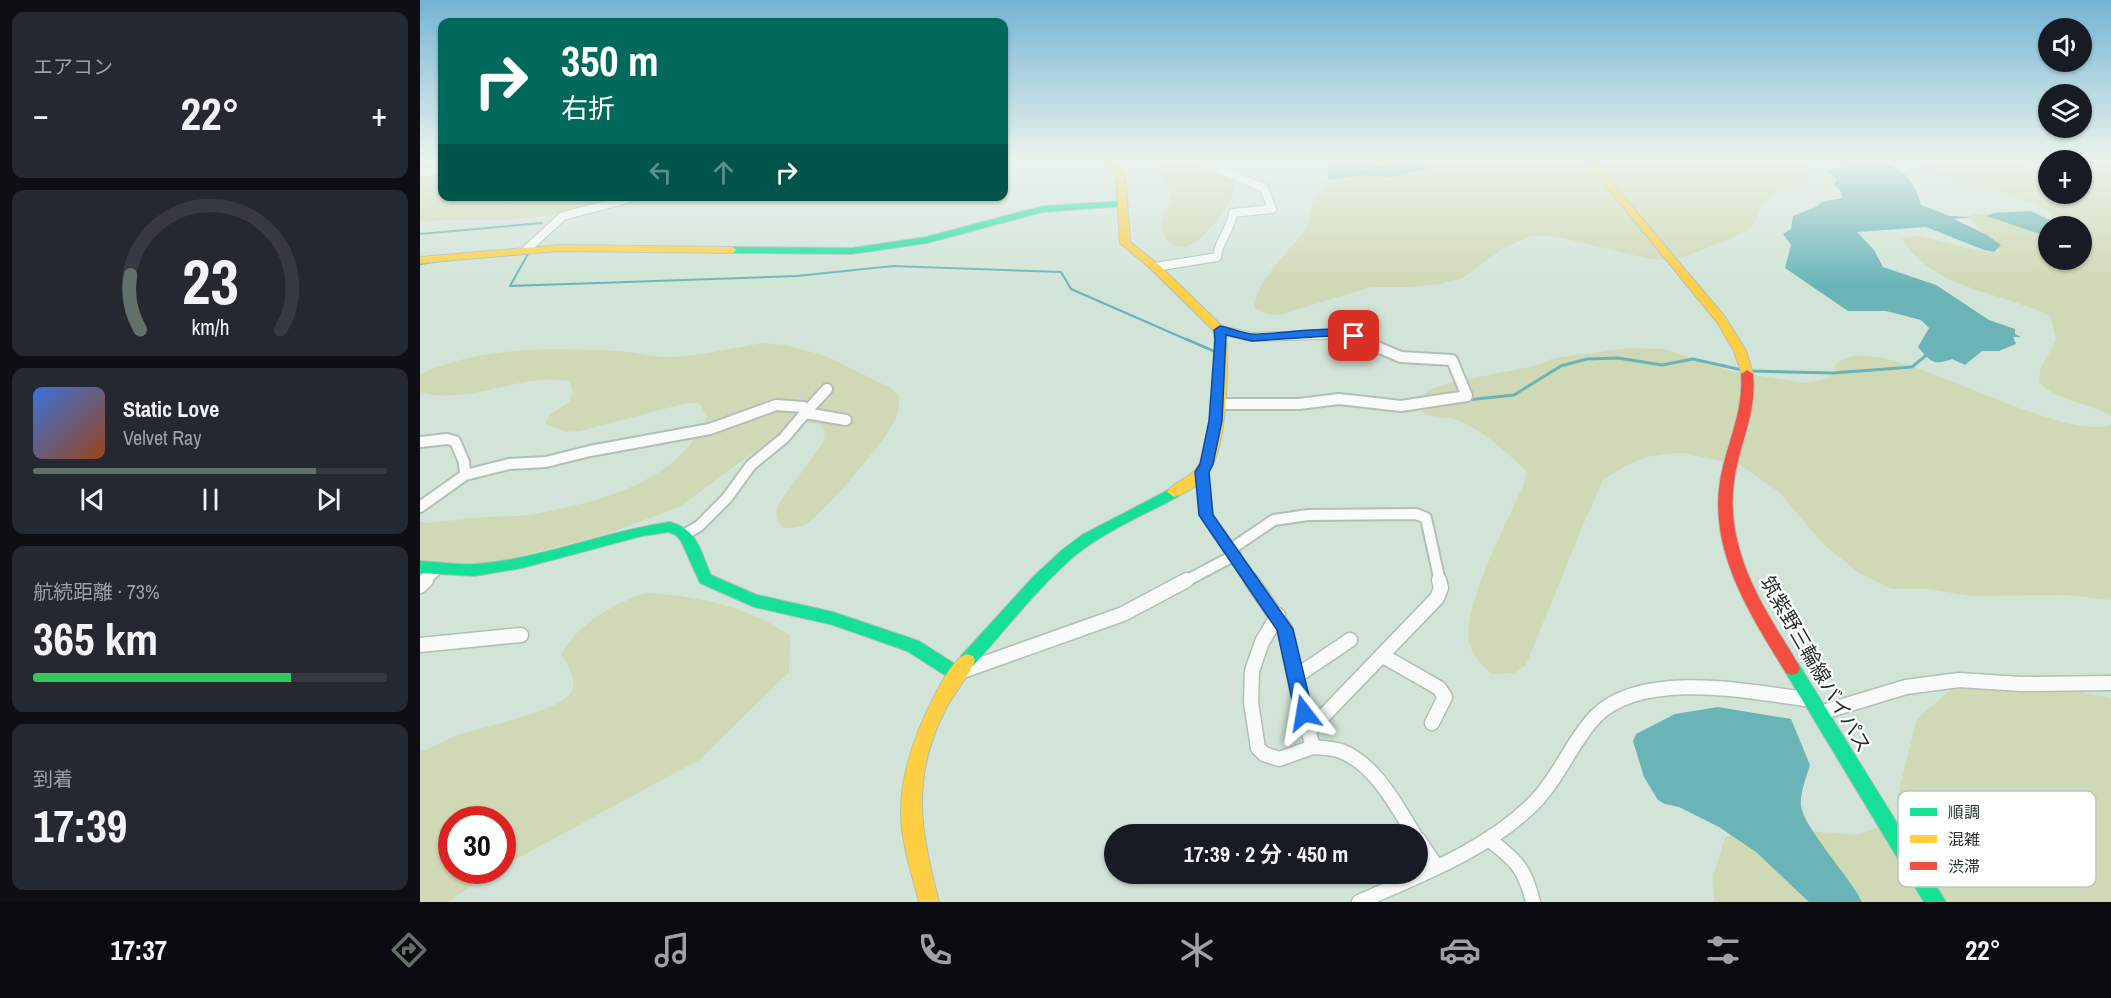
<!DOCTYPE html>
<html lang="ja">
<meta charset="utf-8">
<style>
:root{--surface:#171b24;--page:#242831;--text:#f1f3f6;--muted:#9ea1a6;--line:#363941;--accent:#627067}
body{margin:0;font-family:"Archivo Narrow","Noto Sans JP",sans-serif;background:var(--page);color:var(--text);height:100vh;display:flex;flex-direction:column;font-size:22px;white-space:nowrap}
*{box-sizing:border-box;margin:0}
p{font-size:20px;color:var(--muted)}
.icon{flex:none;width:33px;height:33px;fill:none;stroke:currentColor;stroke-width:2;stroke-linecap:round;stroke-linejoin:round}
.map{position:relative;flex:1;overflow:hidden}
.drawer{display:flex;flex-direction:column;gap:12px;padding:12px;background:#0d0f14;width:420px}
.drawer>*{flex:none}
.hud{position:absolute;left:18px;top:18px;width:570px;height:183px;border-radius:12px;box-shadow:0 2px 4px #0004;background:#00695c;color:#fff;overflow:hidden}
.tools{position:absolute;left:1618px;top:18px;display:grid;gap:12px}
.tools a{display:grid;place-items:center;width:54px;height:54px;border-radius:50%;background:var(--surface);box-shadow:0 2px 4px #0004;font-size:30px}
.speed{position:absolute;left:18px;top:806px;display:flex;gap:12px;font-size:30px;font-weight:700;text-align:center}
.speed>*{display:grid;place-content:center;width:78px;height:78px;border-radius:50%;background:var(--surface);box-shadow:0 2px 4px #0004;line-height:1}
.speed .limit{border:9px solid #d22;background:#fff;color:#111}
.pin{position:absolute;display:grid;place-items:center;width:51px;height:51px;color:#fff;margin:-26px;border-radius:12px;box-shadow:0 3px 9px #0006}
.me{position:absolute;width:66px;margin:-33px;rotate:346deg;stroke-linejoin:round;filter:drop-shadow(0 0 4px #0008)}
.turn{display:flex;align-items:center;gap:21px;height:126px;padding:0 24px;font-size:27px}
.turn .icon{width:78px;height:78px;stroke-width:2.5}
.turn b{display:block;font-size:42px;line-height:51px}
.lanes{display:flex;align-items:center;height:57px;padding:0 24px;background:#0003;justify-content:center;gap:30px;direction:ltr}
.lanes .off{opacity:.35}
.big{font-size:45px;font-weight:700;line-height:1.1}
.drawer .widget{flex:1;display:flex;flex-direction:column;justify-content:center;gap:9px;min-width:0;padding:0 21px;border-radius:12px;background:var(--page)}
.drawer .dial{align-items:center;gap:0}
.dial svg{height:156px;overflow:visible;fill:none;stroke:var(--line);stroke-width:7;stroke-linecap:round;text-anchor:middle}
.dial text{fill:var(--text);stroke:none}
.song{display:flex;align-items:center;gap:18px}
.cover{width:72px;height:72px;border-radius:9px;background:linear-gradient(135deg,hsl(220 70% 55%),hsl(20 70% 35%))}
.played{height:6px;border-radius:3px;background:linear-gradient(90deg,var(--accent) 80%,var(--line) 80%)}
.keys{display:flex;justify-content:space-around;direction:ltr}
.heat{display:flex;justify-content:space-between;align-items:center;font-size:33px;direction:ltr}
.charge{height:9px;border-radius:4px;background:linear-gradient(90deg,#34c759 73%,var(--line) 0)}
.trip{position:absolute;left:684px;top:824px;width:324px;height:60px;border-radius:30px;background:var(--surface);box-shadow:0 2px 4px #0004;font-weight:700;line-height:60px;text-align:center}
.menu{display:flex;height:96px;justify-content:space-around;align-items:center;background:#090b0e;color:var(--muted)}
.menu .icon{width:42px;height:42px}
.menu .on{color:var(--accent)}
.menu b{font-size:27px;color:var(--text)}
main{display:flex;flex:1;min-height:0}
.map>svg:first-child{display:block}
</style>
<main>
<section class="drawer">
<div class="widget"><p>エアコン</p>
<div class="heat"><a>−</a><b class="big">22°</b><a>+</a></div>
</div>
<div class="widget dial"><svg viewBox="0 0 100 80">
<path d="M14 69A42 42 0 1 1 86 69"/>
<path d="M14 69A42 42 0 0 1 9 41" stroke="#627067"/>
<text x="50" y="56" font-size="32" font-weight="700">23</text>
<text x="50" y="72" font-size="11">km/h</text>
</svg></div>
<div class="widget">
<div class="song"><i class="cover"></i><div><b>Static Love</b><p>Velvet Ray</p></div></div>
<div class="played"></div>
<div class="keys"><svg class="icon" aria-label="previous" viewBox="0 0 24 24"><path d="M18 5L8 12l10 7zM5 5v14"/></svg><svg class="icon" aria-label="pause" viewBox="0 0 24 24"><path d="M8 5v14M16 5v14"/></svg><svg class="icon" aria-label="next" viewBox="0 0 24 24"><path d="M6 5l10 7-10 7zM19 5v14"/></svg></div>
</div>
<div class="widget"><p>航続距離 · 73%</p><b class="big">365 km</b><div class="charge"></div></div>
<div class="widget"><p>到着</p><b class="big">17:39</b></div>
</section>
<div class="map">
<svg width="1691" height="902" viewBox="0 0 1691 902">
<rect width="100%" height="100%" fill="#d2e4d8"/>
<path fill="#d0d9b5" d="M730,159C759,159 800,157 815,187C810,207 795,223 782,237C778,240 775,243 770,245C753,253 741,239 742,221C743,210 754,202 750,190C745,179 734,169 730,159Z
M978,159H1379L1394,173L1391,178L1376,186L1355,193L1342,204L1333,226L1320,235L1264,257L1252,260L1230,259L1132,236H1112L1082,249L1043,278L1019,284L988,287H951L859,315L847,314L835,308C833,283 872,249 886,228C891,221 889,214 891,206C895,195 904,184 914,178C928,171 957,168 973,164Z
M1499,159H1563L1629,172V194H1662V160L1626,159H1691V416C1669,402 1636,402 1619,382L1620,370L1636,340L1631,317C1583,291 1512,291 1482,238L1501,236L1568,253L1579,252V248L1548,217L1553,214H1561L1629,231V260H1662V226H1645C1625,197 1540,183 1504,171L1497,162Z
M22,171V196L203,197L126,216L96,219L0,221V173Z
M343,343L366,345L406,356L471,388L479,396C480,407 477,417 471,427C459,448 405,512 386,524C379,528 371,528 363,528C356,519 355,514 359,503L403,443L405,431L399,423H383L367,428L259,507L187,534L71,564L0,561V521L8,523C28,521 48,518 68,517C83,516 99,517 114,514C179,502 259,483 287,416L279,403H267L160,431L147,432L126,424L128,416L149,402L153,392L149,381C140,380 130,379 121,380C82,383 39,404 0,392V374C62,346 131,348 198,351C213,352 228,356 243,357C276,358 310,348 343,343Z
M1210,348L1244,349L1310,371L1385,383L1406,379L1417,372L1415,366C1450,320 1628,444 1691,425V600L1648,595L1551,596L1508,589H1471L1439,573L1403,544L1359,492L1320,465L1263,453L1244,454L1227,457L1205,466L1183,480L1160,532L1106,665L1094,673L1072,674C1061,664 1052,656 1049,641C1043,604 1089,519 1104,483L1106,471C1086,451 1063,431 1037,420C1026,416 1014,418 1004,414L999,402L1008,390L1029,383L1114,366L1134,358Z
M225,593C274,595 331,607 370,636L369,672L279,760L83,866L82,819H32V870H76L28,902H0V752C13,747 25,740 38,735C63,727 136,712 151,693C158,683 148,663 141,655C157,624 193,604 225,593Z
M1561,672L1691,698V902H1294L1293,876L1305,838L1333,826L1437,835L1480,818L1485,810L1478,795L1497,719L1541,681Z"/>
<path fill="#6ab4b7" d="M911,159C929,160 945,166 964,165C977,164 998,159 1007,169L972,177L940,175L908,180V167Z
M1418,159C1459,159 1491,162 1501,205L1530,216L1553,217L1534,219L1567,235L1581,245L1574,252L1564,250L1506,227L1437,232L1454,250L1463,267L1516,285L1569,320L1595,329V334L1601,337H1593L1596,344L1579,351H1562L1545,365L1532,359C1513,366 1510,361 1498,347L1509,328L1501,320L1466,311H1428L1365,268L1371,245L1363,234L1371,229L1373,216L1396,207L1402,202L1422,198L1421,192L1414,185L1417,179L1405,170L1423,167Z
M1611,211L1642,226H1629V237L1566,216L1574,213Z
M1298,707L1371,719L1390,765C1386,779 1380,792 1381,806C1384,828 1430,877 1442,902H1389L1336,852L1299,827L1259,807L1245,804L1238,800L1224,777L1213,741L1216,734L1255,714Z"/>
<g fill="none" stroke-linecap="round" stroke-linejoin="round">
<path stroke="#6ab4b7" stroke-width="2" d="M0,234L122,223
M105,253L108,254L90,286L377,276L473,266L641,272L651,289L770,341
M0,264L29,260"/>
<path stroke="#6ab4b7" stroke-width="3" d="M766,339L798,353
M1329,371L1413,373L1492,367L1509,353
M1047,400L1094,395L1141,366L1167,359L1198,358L1242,365L1273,359L1322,370
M804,408L824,409"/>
<defs>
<path id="street-far2" d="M0,172L22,171
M107,249L143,216L219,196
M735,267L797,257C798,241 811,230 813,213L852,209L844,188L777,160L762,159
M800,330L832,337L925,334L941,341"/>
<path id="street-far1" d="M797,404H879L919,399L981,406L1047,396L1032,360L981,357L938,339
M385,413L426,420
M385,413L407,389
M0,442L27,439L35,441L44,462L45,475
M782,472L786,515L832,582
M0,507L45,475L89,464L126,462L170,451L290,429L356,405L383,407L385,413L364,438L331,465L307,498L279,526L264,535
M811,549L854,520L888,515L996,514L1006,518L1020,582
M4,582L18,568
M764,582L815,555"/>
<path id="street" d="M831,580L865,629L878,694L893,747C902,748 912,748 921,751C956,765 975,804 994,834
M0,586L6,580
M858,615L842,642L832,671L831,702L838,748L844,754L859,759L893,747
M0,645L101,635
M963,656L1019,688L1025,697L1012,723
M540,672L703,614L767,580
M875,677L930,640
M1400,713L1486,687L1539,680L1601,684L1691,683
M889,731L1017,598L1021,588L1019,580
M998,839L1016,866
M1068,839C1095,859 1105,868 1113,902
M939,902C1000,875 1068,850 1116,801C1140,776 1152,741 1176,716C1224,669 1332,692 1392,700"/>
<path id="fast" d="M703,201L706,202V206L623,212L507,243L432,254L312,253L307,250L312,247L432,248L506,237L623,206Z
M754,487L759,488L761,492L759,496C724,515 683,532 652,558C616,590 585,630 553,666L547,668L541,666L539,661L541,656L614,576L642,550L662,535Z
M250,522C278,530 280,550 291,575L337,595L413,612L499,641L543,669L546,674L543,679L537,681L531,679L487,651L413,625L334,607L280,583L261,541L256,535L249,532L222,536L102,568L55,576L0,573V561C18,562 37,565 56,564C122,559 185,531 250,522Z
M1372,661L1378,663L1526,902H1504L1366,673L1364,668L1366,663Z"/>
<path id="slow" d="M679,159H688L705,173L710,242L739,265L806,330C808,367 808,436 791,469C784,482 767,493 754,497L747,492C754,482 768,479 776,469C794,447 796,361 794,331L731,269L700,243L696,174Z
M1164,159H1172L1305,317L1326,351L1333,374L1331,377H1323L1314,351L1297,322Z
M140,245L312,247L317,250L312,253L140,251L0,263V257Z
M547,654L553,656L555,661C547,679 533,694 524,712C490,781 501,832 519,902H499C492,874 482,845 481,816C480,773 496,731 516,693C523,680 533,659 547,654Z"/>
<path id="jam" d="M1327,370L1333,374C1337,415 1319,443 1314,482C1307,532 1327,579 1352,621C1361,637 1372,652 1380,668L1378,673L1372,675L1366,673C1331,616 1289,552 1300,482C1306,444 1324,413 1321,374Z"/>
</defs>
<use href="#street-far2" stroke="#b1bfb6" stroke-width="10"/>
<use href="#street-far1" stroke="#b1bfb6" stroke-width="14"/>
<use href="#street" stroke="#b1bfb6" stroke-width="17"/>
<use href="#fast" stroke="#b1bfb6" stroke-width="2"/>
<use href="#slow" stroke="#b1bfb6" stroke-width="2"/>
<use href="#jam" stroke="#b1bfb6" stroke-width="2"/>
<use href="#street-far2" stroke="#f8fbf9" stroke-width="8"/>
<use href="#street-far1" stroke="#f8fbf9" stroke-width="10"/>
<use href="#street" stroke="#f8fbf9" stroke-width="14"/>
<use href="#fast" fill="#16e098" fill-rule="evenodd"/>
<use href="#slow" fill="#ffcf43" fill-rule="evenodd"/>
<use href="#jam" fill="#f24e42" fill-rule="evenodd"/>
</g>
<linearGradient id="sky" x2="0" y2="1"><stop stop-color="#75b4d4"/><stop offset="0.56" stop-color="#ebf3ed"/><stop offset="1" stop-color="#ebf3ed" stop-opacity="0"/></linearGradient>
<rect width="1691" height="285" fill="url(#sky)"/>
<path fill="#1a73e8" stroke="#114b97" stroke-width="1.5" d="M800,326C810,328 822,333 832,334C856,336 922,321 940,336L934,339L910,336L832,341L806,335L802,421L793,464L789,472L793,515L873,629L893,713L890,718L884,721L877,718L875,713L857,630L779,515L775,472L780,464L789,421L795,339L794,330Z"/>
<g text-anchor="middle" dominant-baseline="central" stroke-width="4.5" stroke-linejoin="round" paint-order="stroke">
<g font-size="20" fill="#26322a" stroke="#fff">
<text transform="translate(1396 664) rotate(60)">筑紫野三輪線バイパス</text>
</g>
</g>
<rect x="1478" y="791" width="198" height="96" rx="9" fill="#fff" stroke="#bec2bf" stroke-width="1.5"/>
<rect x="1490" y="808" width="27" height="8" fill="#16e098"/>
<rect x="1490" y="835" width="27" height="8" fill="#ffcf43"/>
<rect x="1490" y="862" width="27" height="8" fill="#f24e42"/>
<g font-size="16" fill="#26322a">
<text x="1528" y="818">順調</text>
<text x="1528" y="845">混雑</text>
<text x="1528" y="872">渋滞</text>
</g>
</svg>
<div class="tools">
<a><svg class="icon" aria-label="sound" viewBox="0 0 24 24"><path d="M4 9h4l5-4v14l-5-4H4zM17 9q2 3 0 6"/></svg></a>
<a><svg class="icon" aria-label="layers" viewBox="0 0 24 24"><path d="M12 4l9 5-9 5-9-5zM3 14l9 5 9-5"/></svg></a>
<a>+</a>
<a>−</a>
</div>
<div class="speed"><div class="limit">30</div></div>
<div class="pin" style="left:934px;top:336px;background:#d93025"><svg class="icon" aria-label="arrive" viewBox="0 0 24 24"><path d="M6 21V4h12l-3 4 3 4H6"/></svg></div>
<svg class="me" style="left:884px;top:713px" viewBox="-20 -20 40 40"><path d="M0-17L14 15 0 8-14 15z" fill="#1a73e8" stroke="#fff" stroke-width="4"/></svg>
<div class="trip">17:39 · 2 分 · 450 m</div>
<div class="hud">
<div class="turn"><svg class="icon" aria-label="right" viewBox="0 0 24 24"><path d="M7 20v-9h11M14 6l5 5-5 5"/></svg><div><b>350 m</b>右折</div></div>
<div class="lanes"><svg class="icon off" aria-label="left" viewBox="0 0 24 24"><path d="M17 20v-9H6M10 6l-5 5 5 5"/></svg><svg class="icon off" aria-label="ahead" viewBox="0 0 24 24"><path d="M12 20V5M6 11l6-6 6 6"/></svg><svg class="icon" aria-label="right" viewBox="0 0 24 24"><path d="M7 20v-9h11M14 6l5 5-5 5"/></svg></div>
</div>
</div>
</main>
<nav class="menu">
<b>17:37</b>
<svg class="icon on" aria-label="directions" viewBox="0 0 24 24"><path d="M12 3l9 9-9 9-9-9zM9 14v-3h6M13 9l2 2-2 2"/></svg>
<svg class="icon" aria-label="music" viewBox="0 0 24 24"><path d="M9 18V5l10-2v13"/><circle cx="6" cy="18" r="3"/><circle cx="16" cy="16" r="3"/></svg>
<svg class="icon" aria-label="phone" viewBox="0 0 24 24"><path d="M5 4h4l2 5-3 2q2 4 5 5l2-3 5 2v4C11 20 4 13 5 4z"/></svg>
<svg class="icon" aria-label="climate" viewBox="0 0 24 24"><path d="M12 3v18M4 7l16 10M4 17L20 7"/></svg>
<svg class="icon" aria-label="car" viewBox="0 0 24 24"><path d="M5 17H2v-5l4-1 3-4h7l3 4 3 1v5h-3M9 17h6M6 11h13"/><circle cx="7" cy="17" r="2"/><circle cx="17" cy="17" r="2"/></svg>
<svg class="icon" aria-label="filters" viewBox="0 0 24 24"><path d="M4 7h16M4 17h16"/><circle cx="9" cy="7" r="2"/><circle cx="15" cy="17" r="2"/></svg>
<b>22°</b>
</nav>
